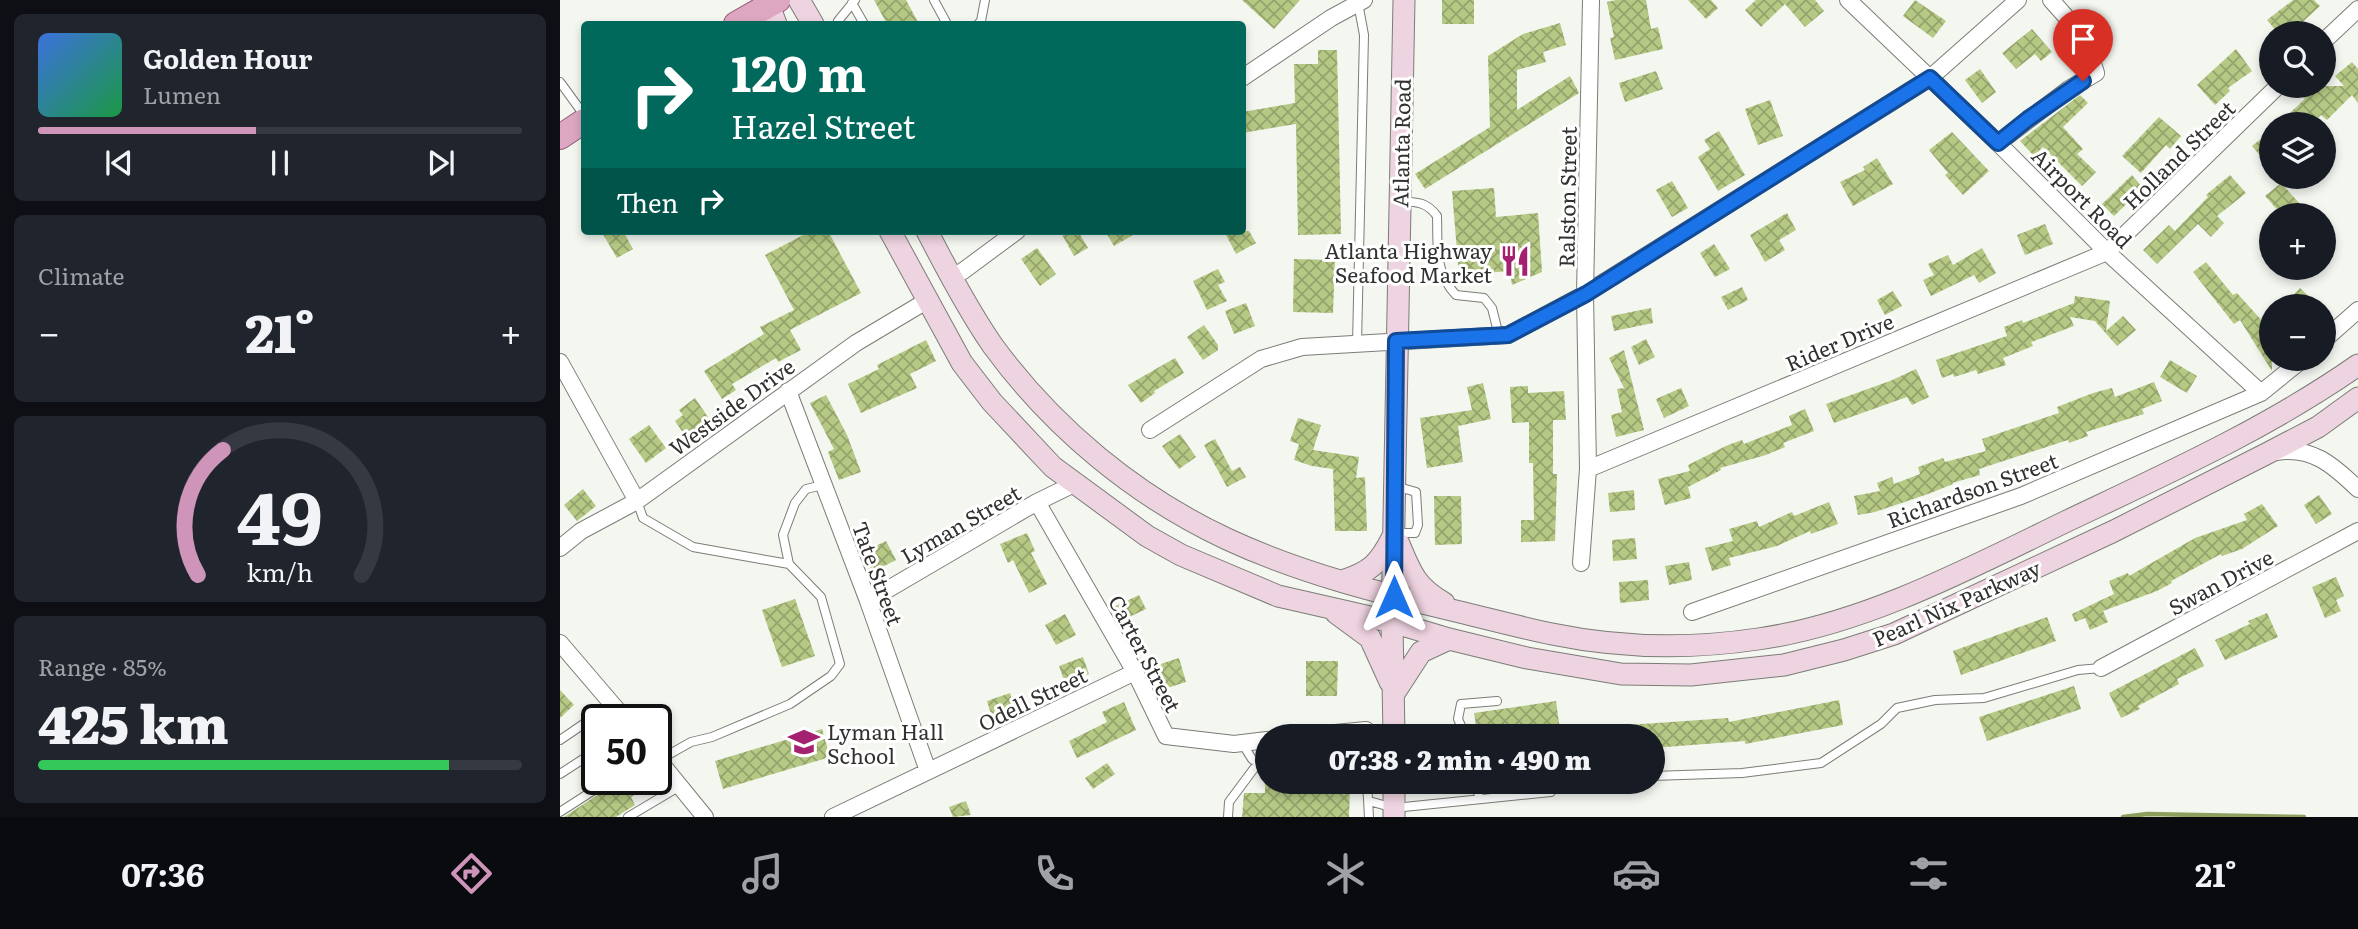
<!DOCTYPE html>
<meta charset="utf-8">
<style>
:root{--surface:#171b24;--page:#20242c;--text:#f1f3f6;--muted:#9ea1a6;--line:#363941;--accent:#ce94b9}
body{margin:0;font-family:Literata,serif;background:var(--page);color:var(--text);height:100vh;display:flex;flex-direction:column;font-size:26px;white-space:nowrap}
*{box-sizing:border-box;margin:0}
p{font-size:23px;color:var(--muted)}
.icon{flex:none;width:38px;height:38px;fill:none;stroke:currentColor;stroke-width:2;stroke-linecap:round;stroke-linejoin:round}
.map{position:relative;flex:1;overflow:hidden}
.drawer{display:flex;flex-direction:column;gap:14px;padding:14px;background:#0d0f14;width:560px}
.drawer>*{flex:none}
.banner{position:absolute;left:21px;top:21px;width:665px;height:214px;border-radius:7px;box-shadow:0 4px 10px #0003;background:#00695c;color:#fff;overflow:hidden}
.fabs{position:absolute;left:1699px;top:21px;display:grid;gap:14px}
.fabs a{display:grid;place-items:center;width:77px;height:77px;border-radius:50%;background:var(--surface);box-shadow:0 4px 10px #0003;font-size:35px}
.speed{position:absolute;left:21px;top:704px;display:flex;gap:14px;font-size:35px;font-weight:700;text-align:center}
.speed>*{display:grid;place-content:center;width:91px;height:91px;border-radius:50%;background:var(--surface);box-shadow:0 4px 10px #0003;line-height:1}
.speed .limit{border:4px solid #111;border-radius:10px;background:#fff;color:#111}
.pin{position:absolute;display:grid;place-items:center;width:60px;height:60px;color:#fff;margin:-72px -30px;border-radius:50% 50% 50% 0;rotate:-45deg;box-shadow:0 0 7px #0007}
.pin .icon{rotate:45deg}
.me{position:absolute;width:77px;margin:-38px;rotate:0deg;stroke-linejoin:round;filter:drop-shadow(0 0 5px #0008)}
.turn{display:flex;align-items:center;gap:24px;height:147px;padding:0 35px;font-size:32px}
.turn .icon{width:91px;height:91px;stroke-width:2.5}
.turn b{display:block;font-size:49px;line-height:60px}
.then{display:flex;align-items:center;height:66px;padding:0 35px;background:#0003;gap:14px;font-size:26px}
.big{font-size:52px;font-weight:800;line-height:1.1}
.drawer .tile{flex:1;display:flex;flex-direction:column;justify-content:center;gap:10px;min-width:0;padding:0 24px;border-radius:10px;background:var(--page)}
.drawer .dial{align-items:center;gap:0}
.dial svg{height:182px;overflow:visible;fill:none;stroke:var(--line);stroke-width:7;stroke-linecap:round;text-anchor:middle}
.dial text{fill:var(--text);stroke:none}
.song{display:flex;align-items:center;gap:21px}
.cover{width:84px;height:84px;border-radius:10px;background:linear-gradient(135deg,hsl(220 70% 55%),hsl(140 70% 35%))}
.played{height:7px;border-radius:4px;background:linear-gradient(90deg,var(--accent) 45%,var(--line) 45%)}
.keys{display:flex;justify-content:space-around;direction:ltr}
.heat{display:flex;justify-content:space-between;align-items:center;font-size:38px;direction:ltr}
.charge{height:10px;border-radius:5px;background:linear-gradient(90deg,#34c759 85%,var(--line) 0)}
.trip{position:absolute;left:695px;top:724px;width:410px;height:70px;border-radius:35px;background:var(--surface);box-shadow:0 4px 10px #0003;font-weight:800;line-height:70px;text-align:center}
.menu{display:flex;height:112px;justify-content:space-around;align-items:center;background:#090b0e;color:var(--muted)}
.menu .icon{width:49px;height:49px}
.menu .on{color:var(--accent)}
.menu b{font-size:32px;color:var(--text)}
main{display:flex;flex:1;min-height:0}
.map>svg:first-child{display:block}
</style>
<main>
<section class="drawer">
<div class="tile">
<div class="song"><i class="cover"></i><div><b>Golden Hour</b><p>Lumen</p></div></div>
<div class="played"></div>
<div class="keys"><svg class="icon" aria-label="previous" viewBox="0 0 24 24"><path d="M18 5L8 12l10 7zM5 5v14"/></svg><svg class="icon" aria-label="pause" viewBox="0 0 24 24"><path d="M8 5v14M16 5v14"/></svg><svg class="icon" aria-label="next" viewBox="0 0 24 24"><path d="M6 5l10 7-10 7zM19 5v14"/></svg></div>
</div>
<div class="tile"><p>Climate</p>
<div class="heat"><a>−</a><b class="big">21°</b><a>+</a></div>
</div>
<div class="tile dial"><svg viewBox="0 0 100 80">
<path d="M14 69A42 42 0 1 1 86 69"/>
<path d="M14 69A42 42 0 0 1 25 14" stroke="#ce94b9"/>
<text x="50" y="56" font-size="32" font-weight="700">49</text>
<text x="50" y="72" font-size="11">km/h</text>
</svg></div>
<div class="tile"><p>Range · 85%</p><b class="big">425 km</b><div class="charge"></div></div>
</section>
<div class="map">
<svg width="1798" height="817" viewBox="0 0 1798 817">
<defs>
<pattern id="building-cross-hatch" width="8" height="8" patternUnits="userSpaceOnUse" patternTransform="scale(1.75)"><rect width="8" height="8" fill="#b6c984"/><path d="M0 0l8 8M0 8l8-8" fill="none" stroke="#95a46c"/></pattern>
</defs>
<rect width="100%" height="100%" fill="#f4f6f0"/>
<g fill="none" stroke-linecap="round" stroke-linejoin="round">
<path stroke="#8d9f5c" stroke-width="4.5" d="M1563,817L1587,814L1744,817"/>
</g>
<path fill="url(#building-cross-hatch)" d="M314,0H346L359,24H327Z
M682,0H740L714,29Z
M882,0H914V24H882Z
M1056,0H1086L1091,29L1098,27L1103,49L1055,60L1050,38L1054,37L1047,2Z
M1128,0H1151L1158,8L1146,19Z
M1196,0H1255L1264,11L1245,27L1225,4L1201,27L1185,10Z
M1355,0L1386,21L1373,38L1343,16Z
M1733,0H1754L1760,6L1736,28L1740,33H1718L1707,20Z
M1000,23L1006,45L983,52L986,62L957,70V110L1010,76L1019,93L865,189L855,174L930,127L928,56L963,34Z
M1472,29L1492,52L1481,61L1475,54L1456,69L1442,53Z
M1676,49L1692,71L1668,88L1670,91L1655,105L1637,85Z
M758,50H777L781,234L738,235L736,124L682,133V112L735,103L734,64H758Z
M1792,62L1798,69V103L1792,95L1767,120L1761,115L1751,124H1718L1745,99L1740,94L1749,86H1784L1775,76Z
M1420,69L1436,92L1422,103L1405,80Z
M1096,71L1103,89L1065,102L1059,83Z
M1520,95L1528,103L1503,127L1523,149L1517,154L1536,172L1522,186L1483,147L1474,156L1460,141Z
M1210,100L1223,136L1198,145L1185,109Z
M1599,117L1621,136L1610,149L1606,145L1581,173L1562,156Z
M1159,131L1185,175L1158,191L1138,157L1150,149L1144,140Z
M1392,132L1429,171L1403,195L1385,175L1388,173L1369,150Z
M1706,135L1712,142V170L1692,146Z
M1317,158L1333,184L1293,206L1280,182L1305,170L1303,167Z
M1572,175L1583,188L1554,216L1542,204Z
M1670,175L1686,193L1657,216L1664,223L1651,237L1638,224L1597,264L1583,250L1609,225L1615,231L1648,197L1646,195Z
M1112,181L1128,208L1112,217L1096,190Z
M1721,183L1741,205L1729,215H1722L1705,196Z
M934,188L936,217L978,213L982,272L952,285L950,271L899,275L892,191Z
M1227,213L1236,230L1219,240L1225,250L1205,262L1190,235Z
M1485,224L1493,244L1465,255L1457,235Z
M41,231H63L73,249L57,258Z
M251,231H268L301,293L230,330L241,350L218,362L216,358L172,384L176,390L162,399L144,371L204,334L200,327L234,310L205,255Z
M500,231H518L528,248L514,256Z
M545,231H580L554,246Z
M664,231H689L696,243L676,254Z
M1154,244L1170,269L1155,277L1140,253Z
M477,248L496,274L480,286L461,259Z
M1422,248L1436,273L1419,283L1414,275L1371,296L1363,280L1374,275L1368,264L1388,255L1393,265Z
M734,259L775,260L773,313L733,312Z
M1646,262L1673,295L1677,293L1704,323L1712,336V371L1680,320L1674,324L1633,272Z
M658,269L665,282L658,285L667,301L647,310L633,281Z
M1182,287L1188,300L1168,310L1161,297Z
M1740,288L1759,306H1723Z
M1333,291L1342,306L1325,315L1317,300Z
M1515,296L1550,301L1546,331L1563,316L1576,330L1557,346L1535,321L1510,317L1514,326L1471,342L1473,346L1443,358L1446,365L1418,374L1416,370L1394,377L1393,374L1382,378L1376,360L1447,336L1444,327L1462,320L1463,323L1514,303Z
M686,303L695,326L674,334L665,311Z
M1091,308L1093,323L1054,331L1051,316Z
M644,325L658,345V350L643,360L627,337Z
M1086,339L1095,357L1079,365L1071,347Z
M366,340L376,361L350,374L357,388L301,413L288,384L319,369L317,365Z
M1064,350L1084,430L1056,437L1051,415L1062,412L1057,389L1064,388L1049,358Z
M615,358L624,373L594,391L595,393L581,403L568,385Z
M1610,360L1637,376L1627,393L1600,377Z
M1356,369L1369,397L1352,405L1347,397L1274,423L1266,404L1330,381Z
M1594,382L1602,401L1582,409L1584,414L1526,432L1528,436L1509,443L1508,440L1419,469L1420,475L1392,483L1393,484L1368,494L1315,512L1298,515L1294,496L1320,491L1317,483L1332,477L1334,484L1360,474L1358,467L1383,458L1385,462L1426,451L1422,439L1499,413L1497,407L1533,393L1552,388L1555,397Z
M923,383L931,419L898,426L903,462L867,468L860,418L912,410L907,387Z
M968,386V393L1004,391L1006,420H993V474H997L995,541L961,542V520H974L973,463H969V422L952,423L950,387Z
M1121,388L1129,406L1104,418L1096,399Z
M266,395L287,435L301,472L279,480L268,452L274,449L250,403Z
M135,398L152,423L128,440L115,421L123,415L119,410Z
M1245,409L1254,431L1223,443L1225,447L1206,455L1160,468L1161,470L1128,487L1131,498L1105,505L1098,479L1130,471L1128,465L1168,445L1182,440L1184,444L1232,425L1229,416Z
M738,418L761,425L753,450L799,457L796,478L805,477L807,531H775L773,469L752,466L734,460L739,444L730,441Z
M89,425L106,448L86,463L69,439Z
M620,434L636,457L619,469L602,446Z
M655,439L672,471L680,467L686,477L667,487L644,445Z
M23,489L36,506L17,521L4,505Z
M1074,490L1075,510L1050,512L1048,493Z
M1759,495L1772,514L1756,524L1744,505Z
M874,496H901L902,544L875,545Z
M1269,502L1278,524L1251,534L1250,531L1217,546L1169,558L1171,565L1152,571L1145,548L1173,541L1169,529L1197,521L1199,527L1232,512L1234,516Z
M1702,504L1718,526L1682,549L1662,556L1661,554L1611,581L1612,583L1597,591L1543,611L1548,622L1530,630L1525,618L1515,622L1512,614L1554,594L1549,581L1568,573L1569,576L1635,538L1687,520L1684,514Z
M467,533L475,551L471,553L487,584L469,593L453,560L448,563L440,544Z
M1075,538L1077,559L1053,561L1052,540Z
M326,541L336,560L310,573L301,553Z
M1129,562L1132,580L1109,585L1105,566Z
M1776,577L1784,596L1776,600L1781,611L1765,618L1752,587Z
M1088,580L1089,600L1060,603L1059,582Z
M579,595L586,609L561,621L554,607Z
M235,599L255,656L222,667L202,610Z
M1707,613L1718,637L1665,660L1655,640L1690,624L1688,621Z
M505,614L516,635L496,645L485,625Z
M1487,617L1496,641L1401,675L1393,651Z
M1635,648L1644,666L1617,679L1619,684L1578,706L1580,709L1561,718L1549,693Z
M523,657L529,674L505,683L499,666Z
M619,658L626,682L601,690L594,666Z
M746,661H778L777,696H746Z
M1514,686L1521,709L1427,741L1419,717Z
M0,690L14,705L0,718Z
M450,693L455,709L432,717L427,701Z
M1279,700L1283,725L1185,744V741L1092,748V737H1069L1068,725L1168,718L1169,722Z
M996,701L1001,737H918L914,713Z
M564,702L576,730L517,758L509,741L547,722L542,712Z
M262,729L270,757L163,789L155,761Z
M547,763L555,774L533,789L525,778Z
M60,780L65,787L69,784L76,794L71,797L75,805L56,817H4Z
M705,782H756V786L790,788L789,817H682L684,793H705Z
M406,801L411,815L393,817L389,807Z"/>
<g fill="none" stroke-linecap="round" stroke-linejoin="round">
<defs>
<path id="service" d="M374,0L387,24
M292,3L304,24
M280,24L278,21L295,0
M418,24L421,21L425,0
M0,82L24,115
M840,201C857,202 867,202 877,216C878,246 874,272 896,295L924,298L932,308L939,336
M797,344L804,35L798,3
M77,501L83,518L133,547L229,564L261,597L280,664L271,676L230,704L152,737L131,742L99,760
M834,533H855L858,525L856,492L835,486
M229,564L223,535L235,503L246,489L263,485
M906,737L898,719L901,704L937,701
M0,740L25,723L37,721
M682,743L692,759L707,770
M0,774L37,750
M1092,776L1182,773L1261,763L1321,724L1337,708L1375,700L1424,698L1518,670L1541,668
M807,782L809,817
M917,782L919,799
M809,801L834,808L991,792
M0,812L51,779
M68,817L120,786
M668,817L669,802L698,763"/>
<path id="minor" d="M1288,0L1438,143L1547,252L1701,393
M1764,41L1798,9
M682,78L771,18L804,0
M1438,143L1509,89L1536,73L1525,38L1491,0
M391,277L403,271L457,231
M1764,340L1798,310
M0,362L77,501
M228,391L308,601L368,771
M590,430L701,359L742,347L948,335L1025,294L1370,78L1458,0
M1716,452C1752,446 1773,465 1798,489
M1028,469L1547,252L1718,86
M477,502L575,672L606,736L674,744L707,740
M0,548L21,531L77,501L296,343L368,300
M1021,563L1028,469L1025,294L1031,0
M308,601L477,502L514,484
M1132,612L1461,496L1701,393L1743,359
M0,643L65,719
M1541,668L1798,531
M734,737L806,730
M96,757L145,817
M273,817L575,672"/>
<path id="secondary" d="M207,0L216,24
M239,0L253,24
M330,231L402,363L432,402L493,467L587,536L621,555L718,596L832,622L889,639L967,658L1061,674L1131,675L1224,665L1284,650L1334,634L1554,531L1706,454L1758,427L1798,398
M367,231C387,270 408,310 433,346C493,428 575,496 667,539C742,574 823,594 904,613C933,620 963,628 992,634C1060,648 1131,649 1198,639C1305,624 1410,568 1507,521C1606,474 1708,428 1798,365
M839,544C851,573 856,587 884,603
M782,581C810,572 819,564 832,538
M776,613L810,638L830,682
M835,692L861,652L889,639
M834,737L832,622L844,0
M834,817V782"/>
<path id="primary" d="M176,24L218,0
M0,137L24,121"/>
</defs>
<use href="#service" stroke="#7b7d77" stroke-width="10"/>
<use href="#minor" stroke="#7b7d77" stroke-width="18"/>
<use href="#secondary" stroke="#7b7d77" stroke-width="23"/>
<use href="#primary" stroke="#925874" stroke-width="26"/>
<use href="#service" stroke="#fff" stroke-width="8"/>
<use href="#minor" stroke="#fff" stroke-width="16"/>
<use href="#secondary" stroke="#eed3e0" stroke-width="21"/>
<use href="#primary" stroke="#dda7c2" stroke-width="24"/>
</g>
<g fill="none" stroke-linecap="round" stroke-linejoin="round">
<defs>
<path id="route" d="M834,597L836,341L948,335L1026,294L1370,78L1438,143L1468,119L1523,81"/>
</defs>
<use href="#route" stroke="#114b97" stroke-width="18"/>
<use href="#route" stroke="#1a73e8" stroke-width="12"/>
</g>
<defs>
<symbol id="restaurant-bare" viewBox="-9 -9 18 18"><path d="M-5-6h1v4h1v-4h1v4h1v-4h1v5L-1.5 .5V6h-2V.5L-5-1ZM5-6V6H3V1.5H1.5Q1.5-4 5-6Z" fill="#a4216f" stroke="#fff" stroke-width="2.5" paint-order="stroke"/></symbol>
<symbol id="school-bare" viewBox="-9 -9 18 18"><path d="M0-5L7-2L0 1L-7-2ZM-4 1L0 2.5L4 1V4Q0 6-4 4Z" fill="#a4216f" stroke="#fff" stroke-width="2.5" paint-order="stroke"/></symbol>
</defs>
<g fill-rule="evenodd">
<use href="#restaurant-bare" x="933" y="239" width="44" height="44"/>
<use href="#school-bare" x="222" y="720" width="44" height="44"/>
</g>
<g text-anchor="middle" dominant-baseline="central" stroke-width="6" stroke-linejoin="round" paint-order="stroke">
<g font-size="21" fill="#31322f" stroke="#fff">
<text transform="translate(840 143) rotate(-89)">Atlanta Road</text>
<text transform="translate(1618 154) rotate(-44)">Holland Street</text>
<text transform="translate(1006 197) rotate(-89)">Ralston Street</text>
<text transform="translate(1523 197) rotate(45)">Airport Road</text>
<text transform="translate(1279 341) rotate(-23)">Rider Drive</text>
<text transform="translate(171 406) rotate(-36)">Westside Drive</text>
<text transform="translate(1412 489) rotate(-20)">Richardson Street</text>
<text transform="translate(400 523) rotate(-30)">Lyman Street</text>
<text transform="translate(319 573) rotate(70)">Tate Street</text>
<text transform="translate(1660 581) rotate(-28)">Swan Drive</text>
<text transform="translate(1396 602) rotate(-24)">Pearl Nix Parkway</text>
<text transform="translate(586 653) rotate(62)">Carter Street</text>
<text transform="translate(472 698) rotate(-26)">Odell Street</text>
</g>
<g font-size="21" fill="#31322f" stroke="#fff" text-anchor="end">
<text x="932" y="249">Atlanta Highway<tspan x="932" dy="24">Seafood Market</tspan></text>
<text x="267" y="730" text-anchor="start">Lyman Hall<tspan x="267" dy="24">School</tspan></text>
</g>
</g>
</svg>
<div class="fabs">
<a><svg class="icon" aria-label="search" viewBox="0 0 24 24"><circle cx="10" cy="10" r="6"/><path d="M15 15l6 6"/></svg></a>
<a><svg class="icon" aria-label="layers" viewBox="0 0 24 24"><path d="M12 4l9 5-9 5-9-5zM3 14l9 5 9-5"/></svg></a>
<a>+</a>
<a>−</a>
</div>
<div class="speed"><div class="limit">50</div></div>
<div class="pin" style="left:1523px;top:81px;background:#d93025"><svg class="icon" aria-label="arrive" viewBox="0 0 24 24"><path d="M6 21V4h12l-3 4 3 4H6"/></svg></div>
<svg class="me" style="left:834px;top:597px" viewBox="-20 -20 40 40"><path d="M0-17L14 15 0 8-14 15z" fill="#1a73e8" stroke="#fff" stroke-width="4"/></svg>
<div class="trip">07:38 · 2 min · 490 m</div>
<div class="banner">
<div class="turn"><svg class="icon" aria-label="right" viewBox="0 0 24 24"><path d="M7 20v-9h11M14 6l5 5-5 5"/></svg><div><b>120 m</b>Hazel Street</div></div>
<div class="then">Then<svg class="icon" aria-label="right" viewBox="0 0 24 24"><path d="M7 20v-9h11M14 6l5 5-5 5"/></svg></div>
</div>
</div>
</main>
<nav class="menu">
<b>07:36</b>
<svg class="icon on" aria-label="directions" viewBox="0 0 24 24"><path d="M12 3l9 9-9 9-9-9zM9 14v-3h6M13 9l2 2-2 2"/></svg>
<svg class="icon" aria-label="music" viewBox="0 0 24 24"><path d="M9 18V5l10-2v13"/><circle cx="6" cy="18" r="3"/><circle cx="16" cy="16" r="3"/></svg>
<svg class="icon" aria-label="phone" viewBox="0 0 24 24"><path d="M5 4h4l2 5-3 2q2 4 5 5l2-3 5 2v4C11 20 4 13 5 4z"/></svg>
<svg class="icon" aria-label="climate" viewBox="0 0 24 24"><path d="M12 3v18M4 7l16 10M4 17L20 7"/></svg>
<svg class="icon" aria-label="car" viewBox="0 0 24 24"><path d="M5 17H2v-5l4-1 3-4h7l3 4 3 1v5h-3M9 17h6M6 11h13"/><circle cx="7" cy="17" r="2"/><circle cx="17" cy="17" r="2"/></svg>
<svg class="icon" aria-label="filters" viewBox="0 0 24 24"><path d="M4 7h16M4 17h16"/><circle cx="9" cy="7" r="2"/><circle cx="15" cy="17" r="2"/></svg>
<b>21°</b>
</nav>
